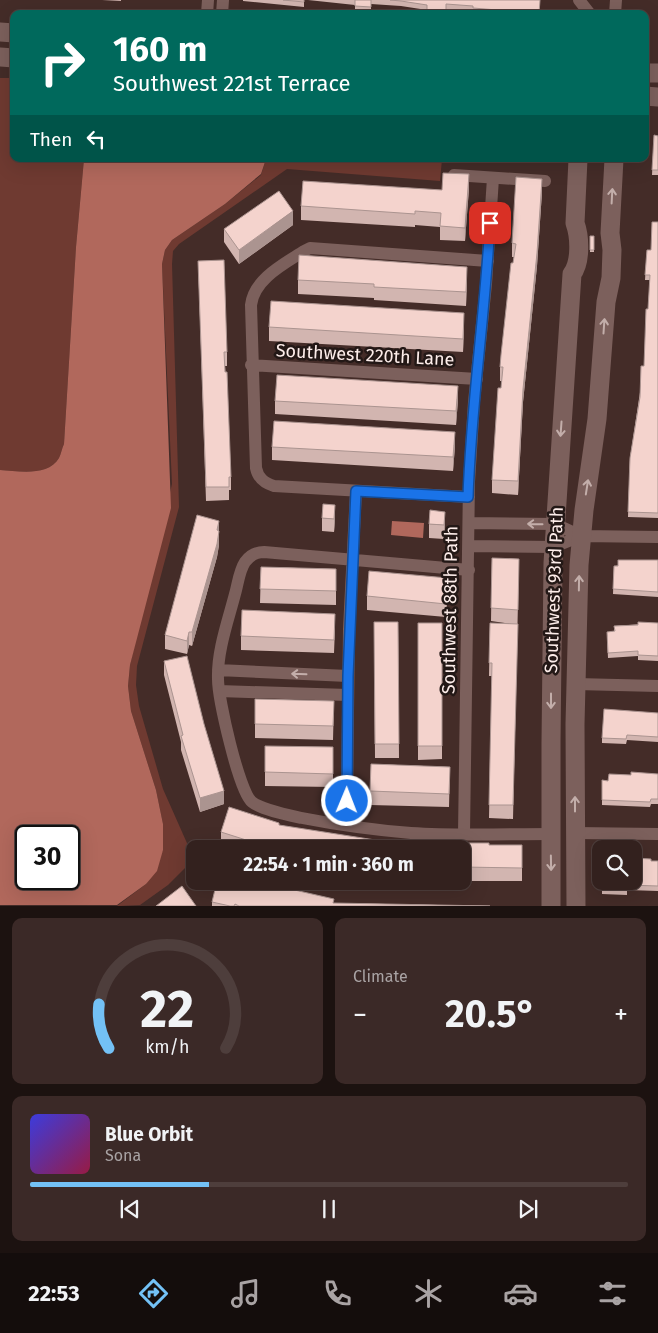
<!DOCTYPE html>
<meta charset="utf-8">
<style>
:root{--surface:#33211e;--page:#3b2927;--text:#f1f3f6;--muted:#a9a3a4;--line:#4e3e3c;--accent:#73c1f6}
body{margin:0;font-family:"Fira Sans",sans-serif;background:var(--page);color:var(--text);height:100vh;display:flex;flex-direction:column;font-size:19px;white-space:nowrap}
*{box-sizing:border-box;margin:0}
p{font-size:16px;color:var(--muted)}
.icon{flex:none;width:28px;height:28px;fill:none;stroke:currentColor;stroke-width:2;stroke-linecap:round;stroke-linejoin:round}
.map{position:relative;height:906px;overflow:hidden}
.panel{display:flex;flex-direction:column;gap:12px;padding:12px;background:#1c1210;flex:1}
.panel>*{flex:none}
.guide{position:absolute;left:10px;top:10px;width:639px;height:152px;border-radius:10px;box-shadow:0 5px 20px #0002,0 0 0 1px var(--line);background:#00695c;color:#fff;overflow:hidden}
.controls{position:absolute;left:592px;top:840px;display:grid;gap:10px}
.controls a{display:grid;place-items:center;width:50px;height:50px;border-radius:10px;background:var(--surface);box-shadow:0 5px 20px #0002,0 0 0 1px var(--line);font-size:25px}
.speed{position:absolute;left:15px;top:825px;display:flex;gap:10px;font-size:25px;font-weight:700;text-align:center}
.speed>*{display:grid;place-content:center;width:65px;height:65px;border-radius:50%;background:var(--surface);box-shadow:0 5px 20px #0002,0 0 0 1px var(--line);line-height:1}
.speed .limit{border:2px solid #111;border-radius:8px;background:#fff;color:#111}
.pin{position:absolute;display:grid;place-items:center;width:42px;height:42px;color:#fff;margin:-21px;border-radius:10px;box-shadow:0 2px 8px #0006}
.me{position:absolute;width:55px;margin:-28px;rotate:1deg;stroke-linejoin:round;filter:drop-shadow(0 0 4px #0008)}
.turn{display:flex;align-items:center;gap:18px;height:105px;padding:0 20px;font-size:22px}
.turn .icon{width:65px;height:65px;stroke-width:2.5}
.turn b{display:block;font-size:35px;line-height:42px}
.then{display:flex;align-items:center;height:48px;padding:0 20px;background:#0003;gap:10px;font-size:19px}
.big{font-size:38px;font-weight:700;line-height:1.1}
.panel .card{flex:1;display:flex;flex-direction:column;justify-content:center;gap:8px;min-width:0;padding:0 18px;border-radius:10px;background:var(--page)}
.panel .dial{align-items:center;gap:0}
.dial svg{height:130px;overflow:visible;fill:none;stroke:var(--line);stroke-width:7;stroke-linecap:round;text-anchor:middle}
.dial text{fill:var(--text);stroke:none}
.song{display:flex;align-items:center;gap:15px}
.cover{width:60px;height:60px;border-radius:8px;background:linear-gradient(135deg,hsl(240 70% 55%),hsl(340 70% 35%))}
.played{height:5px;border-radius:2px;background:linear-gradient(90deg,var(--accent) 30%,var(--line) 30%)}
.keys{display:flex;justify-content:space-around;direction:ltr}
.heat{display:flex;justify-content:space-between;align-items:center;font-size:28px;direction:ltr}
.panel .tiles{flex:1;display:grid;gap:12px;grid-template-columns:1fr 1fr}
.card:last-child{grid-column:span 2}
.trip{position:absolute;left:186px;top:840px;width:285px;height:50px;border-radius:10px;background:var(--surface);box-shadow:0 5px 20px #0002,0 0 0 1px var(--line);font-weight:700;line-height:50px;text-align:center}
.dock{display:flex;height:80px;justify-content:space-around;align-items:center;background:#140d0c;color:var(--muted)}
.dock .icon{width:35px;height:35px}
.dock .on{color:var(--accent)}
.dock b{font-size:22px;color:var(--text)}
.map>svg:first-child{display:block}
</style>
<div class="map">
<svg width="658" height="906" viewBox="0 0 658 906">
<rect width="100%" height="100%" fill="#442c28"/>
<path fill="#6f3a31" d="M0,78H14V159H84L76,247L64,444C62,448 61,454 59,458C48,477 18,471 0,470Z
M266,159H442L440,181L287,169L179,244L173,251L172,264L179,507L137,666L136,685L139,706L163,789L194,859L168,885L140,905L117,906L146,884L163,850V824L156,790L131,711L128,686L130,665L172,484L162,264L165,250L172,240L225,204L261,175Z"/>
<path fill="#b1685c" fill-rule="evenodd" d="M84,159H266L261,174L225,204L172,240L165,250L162,264L171,508L130,665L128,686L131,711L156,790L163,824V850L157,871L146,884L117,905H0V470C18,471 48,477 59,458C61,454 62,448 64,444L76,247ZM26,836H69V879H26Z
M392,521L424,523L423,538L391,535Z"/>
<g fill="none" stroke-linecap="round" stroke-linejoin="round">
<path stroke="#7c605c" stroke-width="12" d="M579,0L590,14
M207,14L208,0
M222,14L223,0
M615,14L616,0
M454,175L545,181
M251,365L477,379
M469,497L274,486C264,483 258,478 256,468L251,305C254,279 284,264 304,251L310,248L488,261
M469,523L555,524L581,536L658,537
M469,546L554,547L581,536
M469,570L264,552C257,552 250,555 245,562C239,571 238,584 235,594C228,621 217,651 218,679C218,698 239,792 252,802C262,810 288,815 302,818C338,825 374,830 411,833C457,836 504,834 551,834
M218,670L348,676
M576,684L658,686
M219,691L348,695
M345,825L347,795L349,629L356,491
M575,833L658,834
M464,834L469,482L474,402L486,284L493,178"/>
<path stroke="#7c605c" stroke-width="19" d="M0,32L14,33
M0,57L14,58
M645,73H658
M645,96L658,97
M551,906V742L553,563L572,274C581,262 580,237 575,223L578,159
M576,906L575,724L579,565L584,510L597,419L606,302L611,278L612,250L610,233L614,159"/>
</g>
<path fill="#d2b5b0" d="M102,0H121V1Z
M243,0H304V7L243,1Z
M308,0H540L539,14H477L473,13V11L446,9V14H427V10L401,6L371,4V12L355,11V5Z
M654,135L658,136V175H652Z
M469,188L465,241L440,240V227L415,225V227L301,220V206L442,190Z
M542,192L537,266L523,402L518,495L492,493V480L502,381H500V367L514,257H512V243Z
M658,222V518L628,517L630,458L644,366L650,280H645L647,250H651Z
M293,225L239,264L224,242V229Z
M590,236H594V252H590Z
M198,261L227,352V366H225L231,477V490H229V500L206,501Z
M298,280H467L466,306L374,300V298L298,294Z
M269,327H464L463,352L269,341Z
M458,400L456,425L275,414V401Z
M455,446L453,471L272,460V447Z
M322,518L335,519L334,532L322,531Z
M219,521V545L217,557L192,646L189,645L187,654L165,649V635Z
M429,524L445,525L444,539L429,538Z
M492,558L519,559L513,819L489,818L492,676H489L490,623L512,624L491,621Z
M658,560V597L613,594L614,566Z
M261,567L336,569V605L260,603Z
M448,592L446,617L367,610V596Z
M374,622H398L399,758H375Z
M418,623H442V759L418,760Z
M658,623V661L638,660V656L608,658L607,637L614,631V626Z
M335,628L334,653L241,650V636Z
M164,661L224,804L200,812L181,750V742L164,675Z
M255,699L334,701L333,740L255,738Z
M658,713V742L627,740L626,744L602,743V738Z
M333,747V787L265,786V772Z
M371,764L450,767L449,807L370,805Z
M658,774V804H651L650,807L602,805V780L608,781L631,775Z
M279,825L418,849H231L221,845V832Z
M489,845H522V881H462V849Z
M651,861H658V891L627,890V895L602,894V881Z
M212,902L334,903L490,906H212Z"/>
<path fill="#ab9490" d="M469,174V188L465,241V228Z
M542,179V192L537,266L523,402L518,495V481L523,389Z
M293,211V225L239,264V250Z
M467,267V280L466,306V292Z
M464,313V327L463,352V339Z
M458,386V400L456,425V411Z
M455,432V446L453,471V457Z
M335,505V519L334,532V519Z
M445,512V525L444,539V525Z
M219,521V545L217,557L192,646V632Z
M448,578V592L446,617V604Z
M189,632V645L187,654V641Z
M224,791V804L200,812V798Z"/>
<path fill="#f4d3cd" stroke="#ab9490" d="M283,0H304V2Z
M355,0H371V7L355,6Z
M390,0H540L539,14H497V10L473,8V6L446,4V11L427,10V5L401,1Z
M654,135L658,136V170H652Z
M443,173L469,174L465,228L440,226L441,213L415,211V214L301,206L303,181L442,190Z
M516,177L542,179L537,253L523,389L518,481L492,480L498,388H501L503,367H500L501,355L511,263H513L516,244L512,243Z
M279,191L293,211L239,250L224,229Z
M652,222H658V513L628,512L630,458L640,397L641,366H644L646,309H648L650,275H645L647,250H651Z
M590,236H594V250H590Z
M299,255L467,267L466,292L374,287V284L298,280Z
M224,260L227,352H224L225,372H227L231,477H229V487H206L198,261Z
M271,301L464,313L463,339L269,327Z
M277,375L458,386L456,411L275,401Z
M274,421L455,432L453,457L272,447Z
M323,504L335,505L334,519L322,518Z
M430,510L445,512L444,525L429,524Z
M197,515L219,521L217,530L219,531L217,544L192,632H189L187,641L165,635Z
M492,558L519,559L518,610L491,608Z
M618,560H658V592L613,589L614,566H618Z
M261,567L336,569V591L260,589Z
M369,571L448,578L446,604L367,596Z
M242,610L335,614L334,640L241,636Z
M374,622H398L399,744H375Z
M638,622L658,623V656L638,655V651L608,653L607,632L615,631L614,626L638,625Z
M418,623H442V746H418Z
M490,623L518,624L513,805H489L492,663H489Z
M187,656L204,724L224,791L200,798L181,736L183,735L164,661Z
M255,699L334,701L333,726L255,724Z
M604,709L658,713V737L627,735L626,739L602,738Z
M265,746L333,747V774L265,772Z
M371,764L450,767L449,794L370,791Z
M631,772L658,774V799H651L650,802L602,800V780L608,781L609,774L631,775Z
M229,807L279,823V825L401,844H418V849H282L268,847L221,832Z
M443,843H489V845H522V868L462,867V849H443Z
M634,858L651,859V861H658V886L627,885V890L602,889V881H634Z
M217,881H255L334,899L333,903L490,906H239L235,904L234,906H230L212,902Z
M182,886L196,906H156Z"/>
<defs><path id="oneway-shaft" d="M-6 0H5M1.5-3L5.5 0L1.5 3" fill="none" stroke-width="1.6" stroke-linecap="round" stroke-linejoin="round" transform="scale(1.25)"/></defs>
<g stroke="#c3aeaa">
<use href="#oneway-shaft" transform="translate(612 196) rotate(-87)"/>
<use href="#oneway-shaft" transform="translate(604 326) rotate(-86)"/>
<use href="#oneway-shaft" transform="translate(561 429) rotate(94)"/>
<use href="#oneway-shaft" transform="translate(587 487) rotate(-81)"/>
<use href="#oneway-shaft" transform="translate(535 524) rotate(-179)"/>
<use href="#oneway-shaft" transform="translate(579 583) rotate(-89)"/>
<use href="#oneway-shaft" transform="translate(299 674) rotate(-178)"/>
<use href="#oneway-shaft" transform="translate(551 701) rotate(90)"/>
<use href="#oneway-shaft" transform="translate(575 804) rotate(-90)"/>
<use href="#oneway-shaft" transform="translate(551 863) rotate(89)"/>
</g>
<g fill="none" stroke-linecap="round" stroke-linejoin="round">
<defs>
<path id="route" d="M347,801L348,676L356,491L468,497C471,406 485,315 490,223"/>
</defs>
<use href="#route" stroke="#114b97" stroke-width="12"/>
<use href="#route" stroke="#1a73e8" stroke-width="9"/>
</g>
<g text-anchor="middle" dominant-baseline="central" stroke-width="5" stroke-linejoin="round" paint-order="stroke">
<g font-size="18" fill="#fdedea" stroke="#231816">
<text transform="translate(365 355) rotate(3)">Southwest 220th Lane</text>
<text transform="translate(554 590) rotate(-88)">Southwest 93rd Path</text>
<text transform="translate(450 610) rotate(-89)">Southwest 88th Path</text>
</g>
</g>
</svg>
<div class="controls">
<a><svg class="icon" aria-label="search" viewBox="0 0 24 24"><circle cx="10" cy="10" r="6"/><path d="M15 15l6 6"/></svg></a>
</div>
<div class="speed"><div class="limit">30</div></div>
<div class="pin" style="left:490px;top:223px;background:#d93025"><svg class="icon" aria-label="arrive" viewBox="0 0 24 24"><path d="M6 21V4h12l-3 4 3 4H6"/></svg></div>
<svg class="me" style="left:347px;top:801px" viewBox="-20 -20 40 40"><circle r="17" fill="#1a73e8" stroke="#fff" stroke-width="3"/><path d="M0-11L8 9 0 5-8 9z" fill="#fff"/></svg>
<div class="trip">22:54 · 1 min · 360 m</div>
<div class="guide">
<div class="turn"><svg class="icon" aria-label="right" viewBox="0 0 24 24"><path d="M7 20v-9h11M14 6l5 5-5 5"/></svg><div><b>160 m</b>Southwest 221st Terrace</div></div>
<div class="then">Then<svg class="icon" aria-label="left" viewBox="0 0 24 24"><path d="M17 20v-9H6M10 6l-5 5 5 5"/></svg></div>
</div>
</div>
<section class="panel">
<div class="tiles">
<div class="card dial"><svg viewBox="0 0 100 80">
<path d="M14 69A42 42 0 1 1 86 69"/>
<path d="M14 69A42 42 0 0 1 8 42" stroke="#73c1f6"/>
<text x="50" y="56" font-size="32" font-weight="700">22</text>
<text x="50" y="72" font-size="11">km/h</text>
</svg></div>
<div class="card"><p>Climate</p>
<div class="heat"><a>−</a><b class="big">20.5°</b><a>+</a></div>
</div>
<div class="card">
<div class="song"><i class="cover"></i><div><b>Blue Orbit</b><p>Sona</p></div></div>
<div class="played"></div>
<div class="keys"><svg class="icon" aria-label="previous" viewBox="0 0 24 24"><path d="M18 5L8 12l10 7zM5 5v14"/></svg><svg class="icon" aria-label="pause" viewBox="0 0 24 24"><path d="M8 5v14M16 5v14"/></svg><svg class="icon" aria-label="next" viewBox="0 0 24 24"><path d="M6 5l10 7-10 7zM19 5v14"/></svg></div>
</div>
</div>
</section>
<nav class="dock">
<b>22:53</b>
<svg class="icon on" aria-label="directions" viewBox="0 0 24 24"><path d="M12 3l9 9-9 9-9-9zM9 14v-3h6M13 9l2 2-2 2"/></svg>
<svg class="icon" aria-label="music" viewBox="0 0 24 24"><path d="M9 18V5l10-2v13"/><circle cx="6" cy="18" r="3"/><circle cx="16" cy="16" r="3"/></svg>
<svg class="icon" aria-label="phone" viewBox="0 0 24 24"><path d="M5 4h4l2 5-3 2q2 4 5 5l2-3 5 2v4C11 20 4 13 5 4z"/></svg>
<svg class="icon" aria-label="climate" viewBox="0 0 24 24"><path d="M12 3v18M4 7l16 10M4 17L20 7"/></svg>
<svg class="icon" aria-label="car" viewBox="0 0 24 24"><path d="M5 17H2v-5l4-1 3-4h7l3 4 3 1v5h-3M9 17h6M6 11h13"/><circle cx="7" cy="17" r="2"/><circle cx="17" cy="17" r="2"/></svg>
<svg class="icon" aria-label="filters" viewBox="0 0 24 24"><path d="M4 7h16M4 17h16"/><circle cx="9" cy="7" r="2"/><circle cx="15" cy="17" r="2"/></svg>
</nav>
